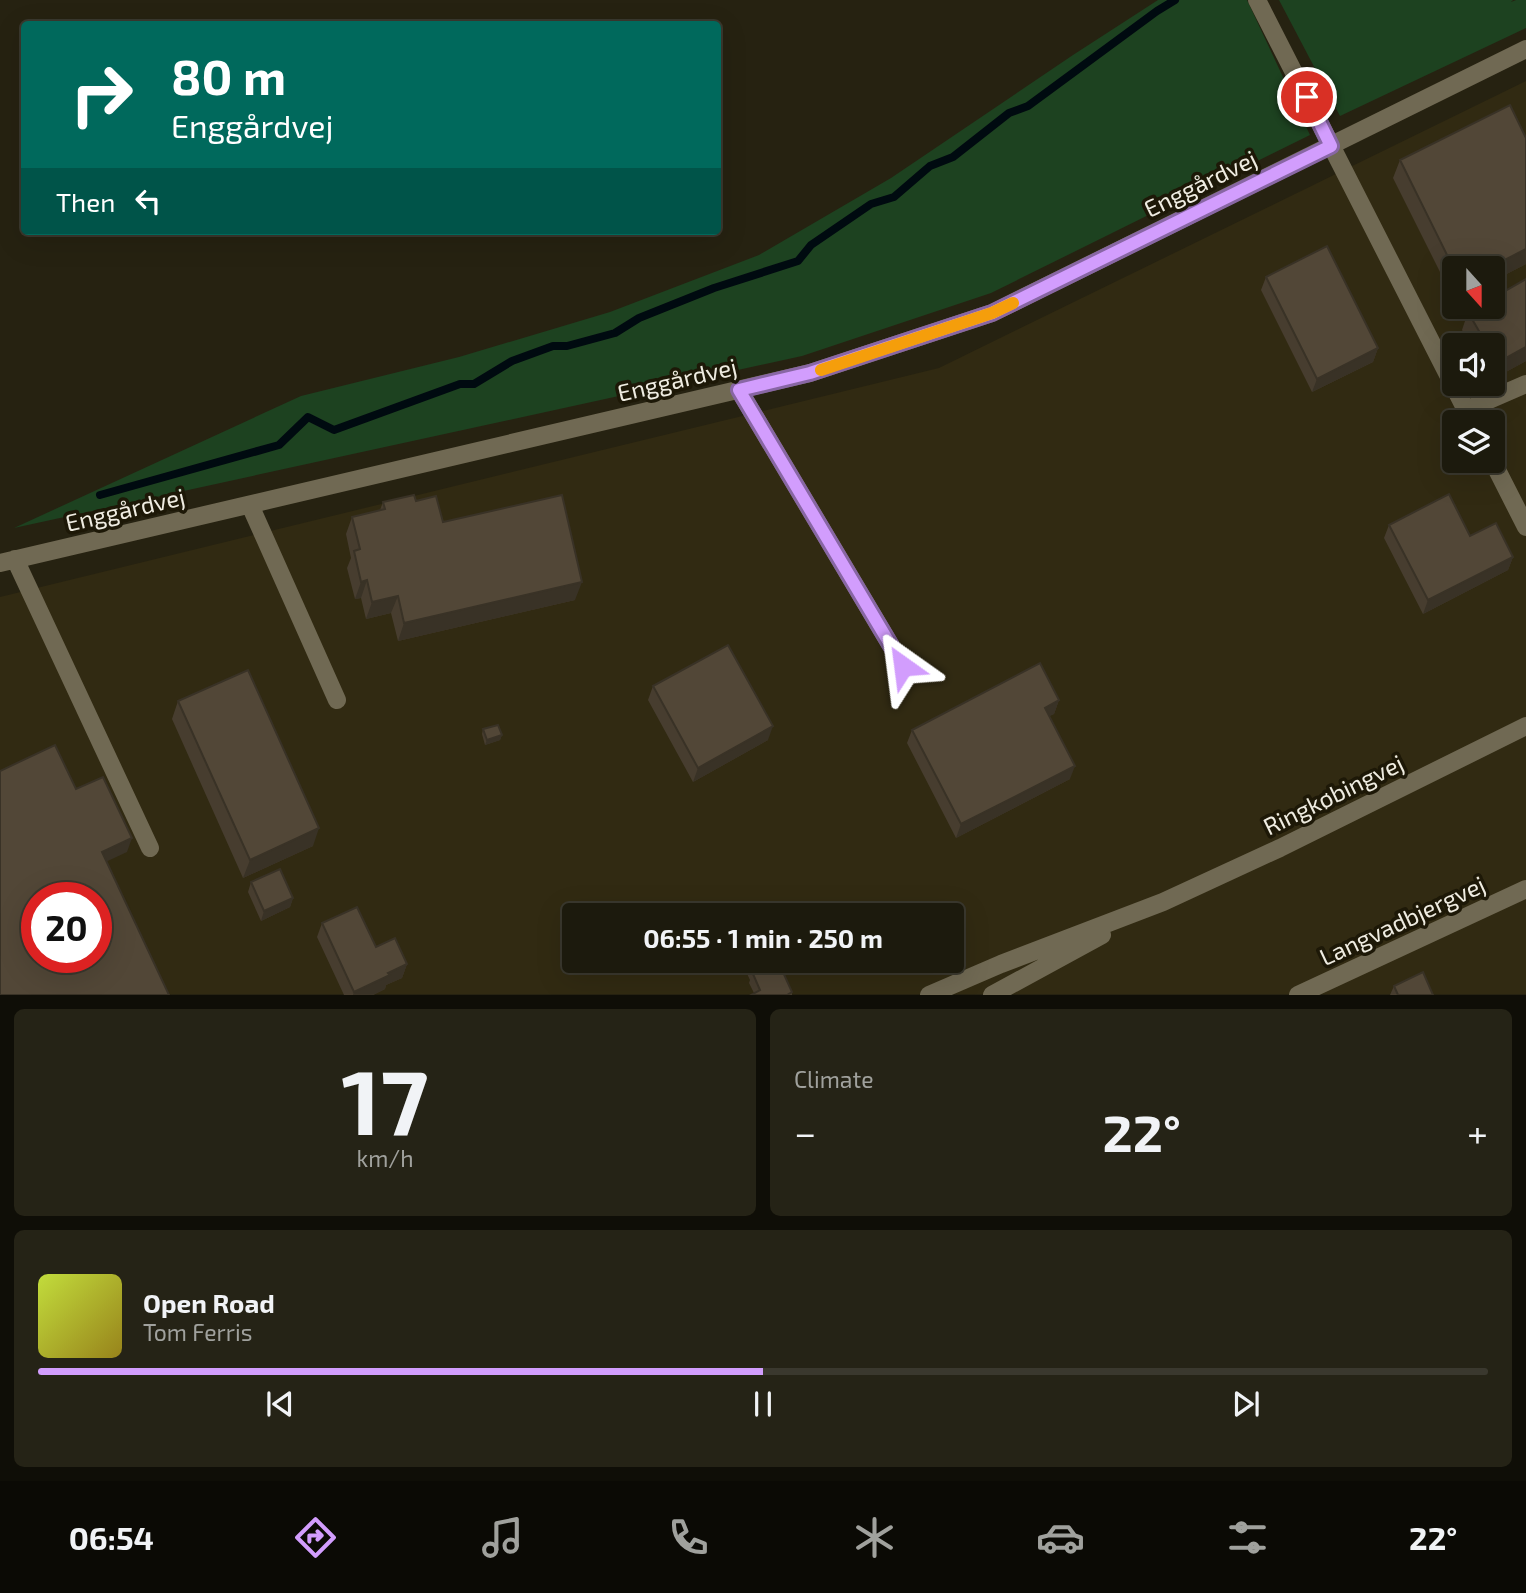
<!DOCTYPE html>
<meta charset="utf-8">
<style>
:root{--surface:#1c1a0d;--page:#252316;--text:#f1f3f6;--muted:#a0a19d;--line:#3a382e;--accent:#d29dfd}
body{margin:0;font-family:"Exo 2",sans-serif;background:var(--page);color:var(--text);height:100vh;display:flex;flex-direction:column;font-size:26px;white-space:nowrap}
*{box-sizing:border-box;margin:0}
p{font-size:23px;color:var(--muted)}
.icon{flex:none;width:38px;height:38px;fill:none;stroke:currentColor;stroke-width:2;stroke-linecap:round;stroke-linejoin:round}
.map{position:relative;height:995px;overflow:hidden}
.drawer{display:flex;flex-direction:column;gap:14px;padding:14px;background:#0f0e07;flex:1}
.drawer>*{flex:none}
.hud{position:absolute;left:21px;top:21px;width:700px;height:214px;border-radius:7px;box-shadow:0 7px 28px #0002,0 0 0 2px var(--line);background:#00695c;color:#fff;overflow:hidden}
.needle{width:46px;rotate:159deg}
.tools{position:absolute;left:1442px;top:256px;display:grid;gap:14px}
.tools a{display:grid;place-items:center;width:63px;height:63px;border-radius:7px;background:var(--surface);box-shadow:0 7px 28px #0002,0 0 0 2px var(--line);font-size:35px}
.speed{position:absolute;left:21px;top:882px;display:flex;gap:14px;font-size:35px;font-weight:700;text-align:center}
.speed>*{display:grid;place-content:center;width:91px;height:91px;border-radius:50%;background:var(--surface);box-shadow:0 7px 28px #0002,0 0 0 2px var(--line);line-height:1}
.speed .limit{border:10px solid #d22;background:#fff;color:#111}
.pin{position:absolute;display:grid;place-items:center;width:60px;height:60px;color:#fff;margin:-30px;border:4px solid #fff;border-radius:50%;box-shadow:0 2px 7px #0007}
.me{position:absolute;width:77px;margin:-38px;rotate:329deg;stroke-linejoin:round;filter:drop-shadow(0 0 5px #0008)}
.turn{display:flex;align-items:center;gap:24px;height:147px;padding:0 35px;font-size:32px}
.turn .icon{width:91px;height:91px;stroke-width:2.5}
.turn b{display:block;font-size:49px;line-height:60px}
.then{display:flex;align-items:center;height:66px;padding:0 35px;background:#0003;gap:14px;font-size:26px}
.big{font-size:52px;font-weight:700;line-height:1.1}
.drawer .widget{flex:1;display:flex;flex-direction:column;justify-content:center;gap:10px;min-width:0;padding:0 24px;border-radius:10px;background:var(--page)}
.drawer .dial{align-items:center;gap:0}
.dial b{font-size:91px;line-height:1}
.song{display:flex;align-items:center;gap:21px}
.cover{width:84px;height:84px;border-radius:10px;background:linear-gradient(135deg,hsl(70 70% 55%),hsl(50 70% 35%))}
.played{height:7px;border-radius:4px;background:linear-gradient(90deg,var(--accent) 50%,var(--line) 50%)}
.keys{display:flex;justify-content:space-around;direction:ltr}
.heat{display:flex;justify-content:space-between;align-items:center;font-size:38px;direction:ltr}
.drawer .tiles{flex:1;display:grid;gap:14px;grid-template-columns:1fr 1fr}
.widget:last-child{grid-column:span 2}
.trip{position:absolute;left:562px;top:903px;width:402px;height:70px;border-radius:7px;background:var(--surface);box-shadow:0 7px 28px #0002,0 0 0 2px var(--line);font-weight:700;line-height:70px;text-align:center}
.tabs{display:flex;height:112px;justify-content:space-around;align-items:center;background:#0b0a05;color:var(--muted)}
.tabs .icon{width:49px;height:49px}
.tabs .on{color:var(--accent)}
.tabs b{font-size:32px;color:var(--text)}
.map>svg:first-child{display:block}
</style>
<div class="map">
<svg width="1526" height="995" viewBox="0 0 1526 995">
<rect width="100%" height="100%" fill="#262211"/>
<path fill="#312a12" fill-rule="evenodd" d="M1526,81V994H0V597L939,368ZM1454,268H1493V306H1454ZM1454,345H1493V383H1454ZM1454,422H1493V460H1454ZM37,898H96V957H37ZM574,915H952V961H574Z"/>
<path fill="#1d4220" d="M1158,0H1247L1310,135L991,293L802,356L14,528L301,396L459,357L610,312L759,255L891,178L1073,55Z
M1279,0H1513L1511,2L1516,0H1526V28L1340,116Z"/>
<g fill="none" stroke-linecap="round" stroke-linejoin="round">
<path stroke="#000a10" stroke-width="8" d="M100,495L279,445L308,417L334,430L460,384H474L512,361L553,346H567L615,333L639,318L714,288L798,261L811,245L871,204L894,197L930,166L953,157L1009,113L1028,106L1157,11L1175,0"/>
<path stroke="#706953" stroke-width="18" d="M1257,0L1472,422
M739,390L903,666
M1466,410L1526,384
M1492,460L1526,527
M250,505L337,700
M15,559L150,848
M0,563L810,373L992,313L1526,49
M929,995L1001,964L1163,902L1280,848L1526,726
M992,995L1102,935
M1298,995L1526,889"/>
</g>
<path fill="#473d2f" d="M1526,138V264L1493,281V268H1454V300L1393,178L1400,160Z
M1266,277L1378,348L1373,362L1312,392L1261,290Z
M1526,279V361L1493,379V345H1471L1462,330L1468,312Z
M416,501L443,522L575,600L398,641L391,613L366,619L361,598L355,599L347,568L351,558L346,534L352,517L380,510L383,502Z
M1389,525L1470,536L1513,557L1508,570L1423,614L1384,538Z
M653,686L768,740L693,782L648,700Z
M1059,700L1054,714L1049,716L1070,779L956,838L907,743L912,730Z
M178,701L313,846L243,878L172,719Z
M483,729L502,735L500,740L485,745L482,734Z
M251,882L293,898L290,907L261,921L248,892Z
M322,923L376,947L407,964L402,978L386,985L385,989L373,995H344L317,937Z
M741,961H778L792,992V995H751L754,993L749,983L750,980Z
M1394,986L1433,995H1390Z"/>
<path fill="#393226" d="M1526,249V264L1493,281V268H1489Z
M1526,347V361L1493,379V376L1497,363Z
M1378,348L1373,362L1312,392L1317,379Z
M1513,557L1508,570L1423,614L1428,600Z
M367,580L361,598L355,599L361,582Z
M582,582L575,600L398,641L404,623Z
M398,596L391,613L366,619L372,602Z
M1059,700L1054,714L1040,721L1045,708Z
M773,726L768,740L693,782L698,768Z
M502,735L500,740L485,745L487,740Z
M1075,766L1070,779L956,838L961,824Z
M319,828L313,846L243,878L250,860Z
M132,838L127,852L97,866L102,852Z
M293,898L290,907L261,921L264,911Z
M407,964L402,978L386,985L385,989L373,995H353L354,992L388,973Z"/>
<path fill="#524737" stroke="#393226" stroke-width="2" fill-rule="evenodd" d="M1510,105L1526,138V249L1489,268H1454V269L1400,160Z
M1327,246L1378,348L1317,379L1266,277Z
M1526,279V347L1497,363L1493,355V345H1487L1468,312L1478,306H1493V298Z
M1449,494L1470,536L1496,523L1513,557L1428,600L1389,525Z
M414,495L416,501L436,496L443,522L562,495L582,582L404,623L398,596L372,602L367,580L361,582L354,551L360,549L352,517L385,509L383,502Z
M728,645L773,726L698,768L653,686Z
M1040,663L1059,700L1045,708L1075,766L961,824L912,730Z
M248,670L319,828L250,860L178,701Z
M498,725L502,735L487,740L483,729Z
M55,745L76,789L103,777L132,838L102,852L169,995H0V771ZM37,898H96V957H37Z
M280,869L293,898L264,911L251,882Z
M357,907L376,947L395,938L407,964L388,973L390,975L354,992L322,923Z
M749,961H778L792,992L787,995H751L760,990L753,974L755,973Z
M1423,972L1433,995H1398L1394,986Z"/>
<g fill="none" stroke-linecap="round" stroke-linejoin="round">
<defs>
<path id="route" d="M903,666L739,390L810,373L992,313L1331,146L1307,97"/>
</defs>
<use href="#route" stroke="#8866a4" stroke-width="18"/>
<use href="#route" stroke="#d29dfd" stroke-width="12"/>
<path stroke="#f59e0b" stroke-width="12" d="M821,370L992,313L1013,303"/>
</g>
<g text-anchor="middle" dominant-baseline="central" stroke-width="7" stroke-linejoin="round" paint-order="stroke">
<g font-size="24" fill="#efece1" stroke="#1d1807">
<text transform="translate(1200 183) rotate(-26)">Enggårdvej</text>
<text transform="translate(677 379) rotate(-13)">Enggårdvej</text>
<text transform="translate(125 509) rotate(-13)">Enggårdvej</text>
<text transform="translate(1333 794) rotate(-26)">Ringkøbingvej</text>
<text transform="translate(1402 920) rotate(-25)">Langvadbjergvej</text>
</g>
</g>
</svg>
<div class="tools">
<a><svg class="needle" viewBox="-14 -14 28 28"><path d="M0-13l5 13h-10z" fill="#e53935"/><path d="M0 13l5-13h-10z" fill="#a0a19d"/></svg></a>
<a><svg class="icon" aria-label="sound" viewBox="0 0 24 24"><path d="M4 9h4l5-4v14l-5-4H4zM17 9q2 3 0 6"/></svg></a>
<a><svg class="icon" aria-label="layers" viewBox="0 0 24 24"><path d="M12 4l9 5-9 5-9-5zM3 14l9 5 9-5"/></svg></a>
</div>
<div class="speed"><div class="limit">20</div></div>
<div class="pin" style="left:1307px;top:97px;background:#d93025"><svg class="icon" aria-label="arrive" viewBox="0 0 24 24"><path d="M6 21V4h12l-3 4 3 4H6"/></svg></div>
<svg class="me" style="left:903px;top:666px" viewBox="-20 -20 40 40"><path d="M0-17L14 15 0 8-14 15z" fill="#d29dfd" stroke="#fff" stroke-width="4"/></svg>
<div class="trip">06:55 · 1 min · 250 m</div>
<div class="hud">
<div class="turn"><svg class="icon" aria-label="right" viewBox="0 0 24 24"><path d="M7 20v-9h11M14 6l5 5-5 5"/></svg><div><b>80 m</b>Enggårdvej</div></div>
<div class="then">Then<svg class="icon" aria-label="left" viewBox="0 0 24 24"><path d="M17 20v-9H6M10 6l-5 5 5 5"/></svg></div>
</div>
</div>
<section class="drawer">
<div class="tiles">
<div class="widget dial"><b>17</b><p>km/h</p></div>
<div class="widget"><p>Climate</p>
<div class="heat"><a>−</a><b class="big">22°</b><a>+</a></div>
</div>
<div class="widget">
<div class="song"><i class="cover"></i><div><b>Open Road</b><p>Tom Ferris</p></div></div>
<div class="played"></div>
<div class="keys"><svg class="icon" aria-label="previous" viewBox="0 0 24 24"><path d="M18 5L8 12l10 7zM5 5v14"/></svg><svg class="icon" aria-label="pause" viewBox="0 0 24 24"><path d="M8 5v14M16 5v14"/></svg><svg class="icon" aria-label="next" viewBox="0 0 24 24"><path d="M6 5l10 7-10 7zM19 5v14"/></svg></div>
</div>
</div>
</section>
<nav class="tabs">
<b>06:54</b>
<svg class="icon on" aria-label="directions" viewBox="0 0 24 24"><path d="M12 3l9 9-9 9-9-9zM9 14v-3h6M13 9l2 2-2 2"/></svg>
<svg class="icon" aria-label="music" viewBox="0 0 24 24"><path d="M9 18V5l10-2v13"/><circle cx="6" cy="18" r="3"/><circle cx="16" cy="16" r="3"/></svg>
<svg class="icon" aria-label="phone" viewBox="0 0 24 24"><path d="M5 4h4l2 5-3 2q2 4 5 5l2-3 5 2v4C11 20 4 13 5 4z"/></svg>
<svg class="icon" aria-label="climate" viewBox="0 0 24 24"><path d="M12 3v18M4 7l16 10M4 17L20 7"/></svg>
<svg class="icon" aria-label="car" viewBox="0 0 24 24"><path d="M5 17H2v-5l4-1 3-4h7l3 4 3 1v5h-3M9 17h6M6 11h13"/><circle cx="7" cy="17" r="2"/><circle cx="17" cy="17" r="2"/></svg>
<svg class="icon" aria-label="filters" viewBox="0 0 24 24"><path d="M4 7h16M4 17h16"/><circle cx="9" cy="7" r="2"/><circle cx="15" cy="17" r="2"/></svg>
<b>22°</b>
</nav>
